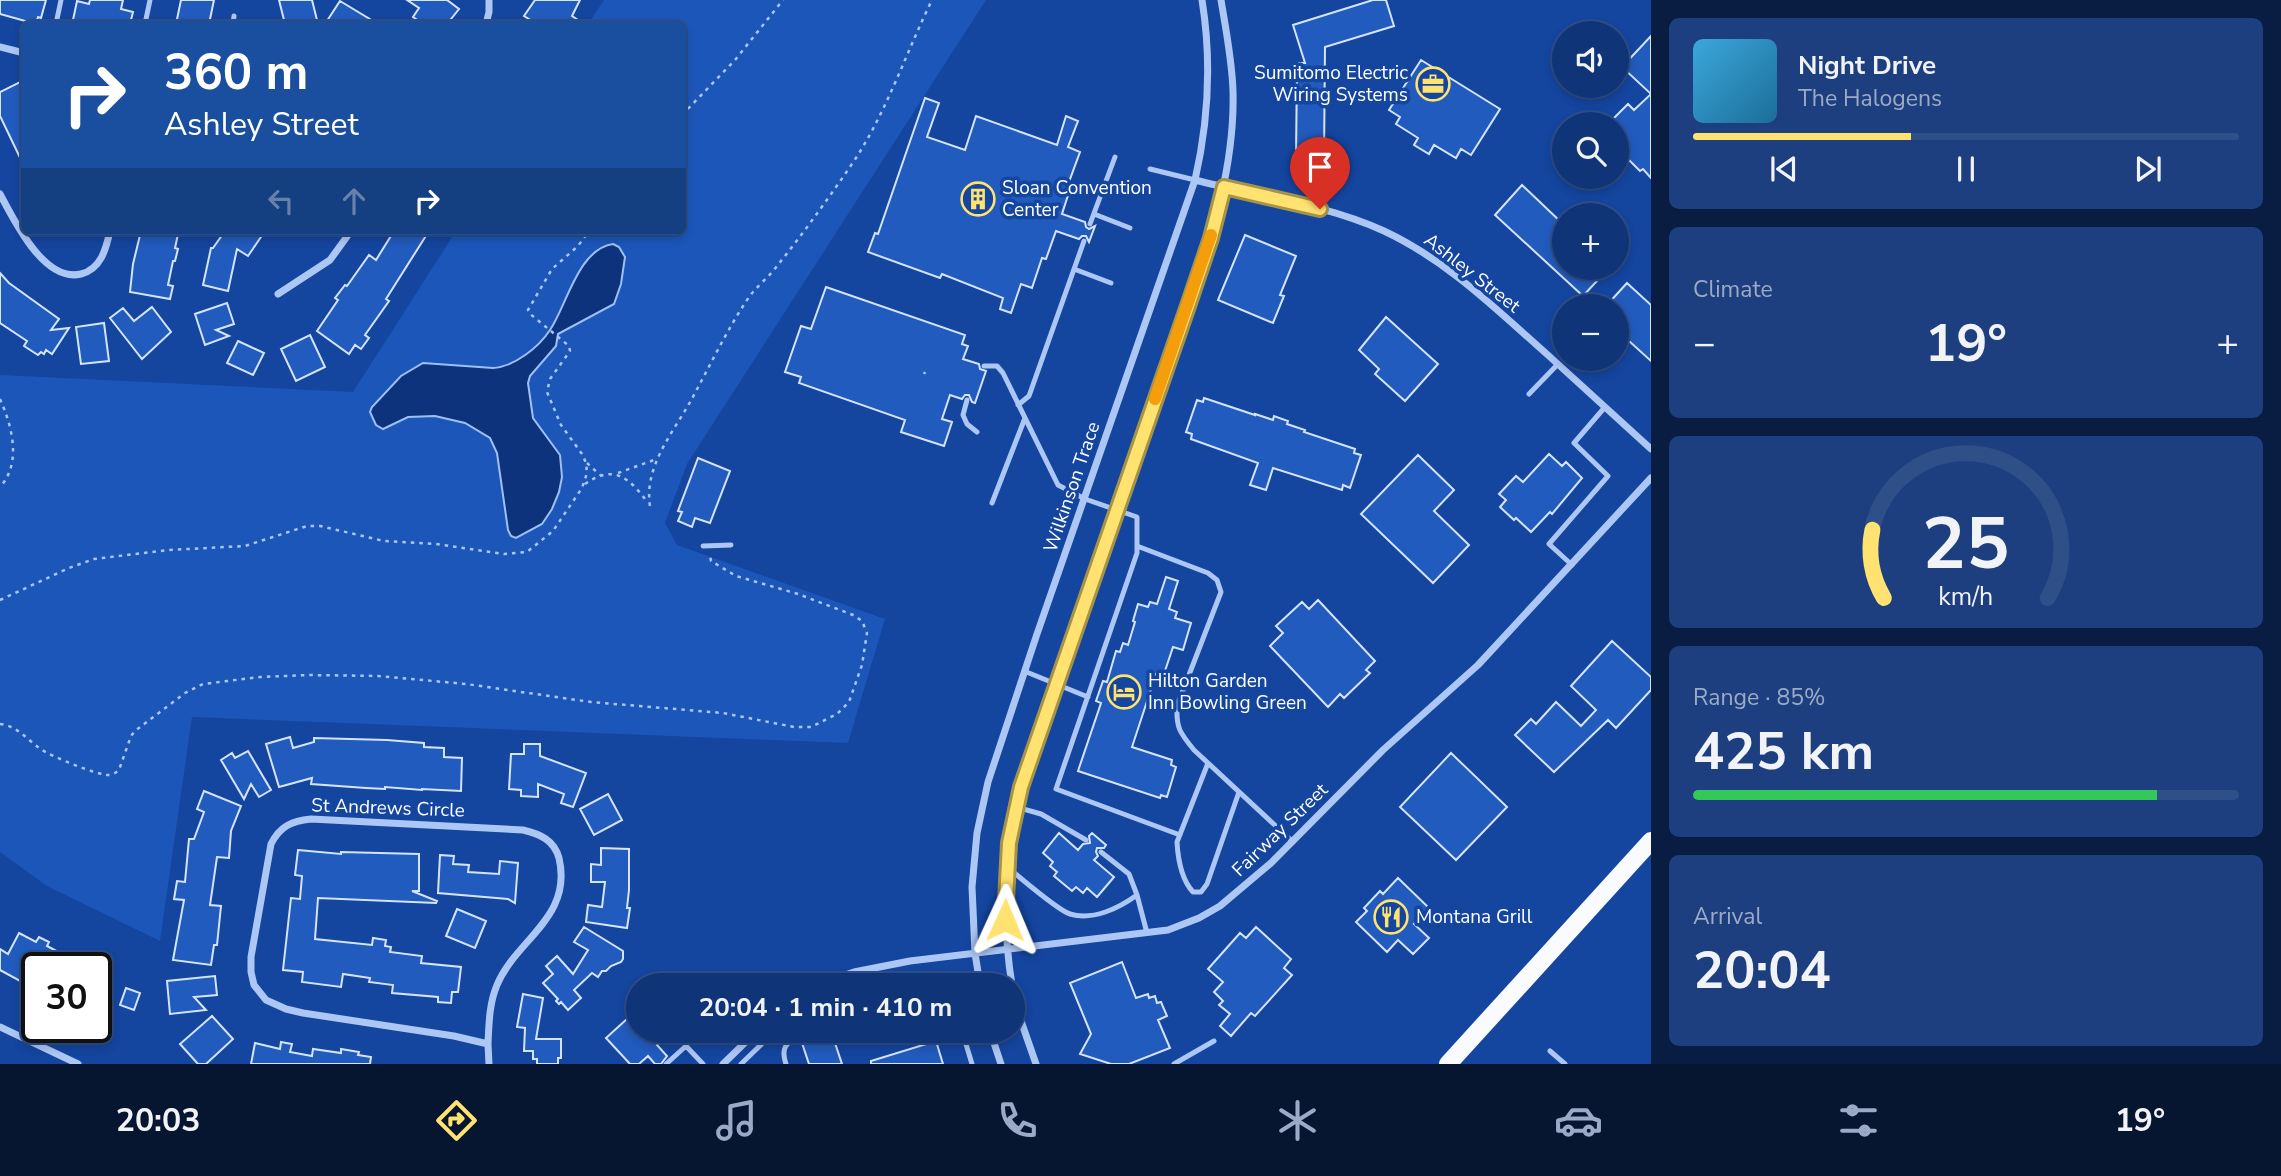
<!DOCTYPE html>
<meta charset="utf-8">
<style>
:root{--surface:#0f3477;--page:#1d3f7f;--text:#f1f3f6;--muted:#9baac6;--line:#2f4f89;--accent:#ffe26f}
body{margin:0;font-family:"Nunito Sans",sans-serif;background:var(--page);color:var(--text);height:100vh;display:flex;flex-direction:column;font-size:26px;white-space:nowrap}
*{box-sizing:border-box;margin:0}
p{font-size:23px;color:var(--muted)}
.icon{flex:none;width:38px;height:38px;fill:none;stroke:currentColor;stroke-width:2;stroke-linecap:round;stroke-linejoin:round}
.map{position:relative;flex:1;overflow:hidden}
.sheet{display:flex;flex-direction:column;gap:18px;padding:18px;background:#081d41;width:630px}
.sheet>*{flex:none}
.hud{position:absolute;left:21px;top:21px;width:665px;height:214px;border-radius:10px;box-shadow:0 4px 10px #0003,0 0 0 2px var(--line);background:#1a4fa0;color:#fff;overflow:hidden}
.controls{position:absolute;left:1552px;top:21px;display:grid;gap:14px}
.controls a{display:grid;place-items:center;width:77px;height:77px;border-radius:50%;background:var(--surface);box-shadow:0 4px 10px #0003,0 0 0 2px var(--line);font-size:35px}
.speed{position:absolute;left:21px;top:952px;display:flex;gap:14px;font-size:35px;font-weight:700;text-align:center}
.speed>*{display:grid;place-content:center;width:91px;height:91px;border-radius:50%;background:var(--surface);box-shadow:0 4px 10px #0003,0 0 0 2px var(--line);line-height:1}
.speed .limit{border:4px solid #111;border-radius:10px;background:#fff;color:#111}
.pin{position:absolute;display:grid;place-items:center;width:60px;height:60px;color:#fff;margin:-72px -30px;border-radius:50% 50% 50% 0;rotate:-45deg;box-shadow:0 0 7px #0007}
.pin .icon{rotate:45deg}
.me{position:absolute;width:77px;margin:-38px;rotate:1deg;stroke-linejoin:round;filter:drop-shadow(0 0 5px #0008)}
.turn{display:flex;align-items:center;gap:24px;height:147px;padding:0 28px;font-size:32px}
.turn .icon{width:91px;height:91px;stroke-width:2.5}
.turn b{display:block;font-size:49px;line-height:60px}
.lanes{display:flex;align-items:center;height:66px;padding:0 28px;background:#0003;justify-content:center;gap:35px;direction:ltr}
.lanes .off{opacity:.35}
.big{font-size:52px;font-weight:700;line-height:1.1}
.sheet .widget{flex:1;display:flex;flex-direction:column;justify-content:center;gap:10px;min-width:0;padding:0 24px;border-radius:10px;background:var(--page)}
.sheet .dial{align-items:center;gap:0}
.dial svg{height:182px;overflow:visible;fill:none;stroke:var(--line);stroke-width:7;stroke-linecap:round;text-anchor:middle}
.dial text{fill:var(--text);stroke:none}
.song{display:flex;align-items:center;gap:21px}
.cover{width:84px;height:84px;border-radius:10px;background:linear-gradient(135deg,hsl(200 70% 55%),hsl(200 70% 35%))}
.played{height:7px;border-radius:4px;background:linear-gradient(90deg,var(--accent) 40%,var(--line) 40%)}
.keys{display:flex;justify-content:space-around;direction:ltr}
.heat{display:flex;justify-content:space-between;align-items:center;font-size:38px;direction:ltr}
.charge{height:10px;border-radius:5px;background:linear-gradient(90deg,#34c759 85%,var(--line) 0)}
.trip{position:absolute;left:626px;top:973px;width:399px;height:70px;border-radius:35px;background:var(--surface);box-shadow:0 4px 10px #0003,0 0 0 2px var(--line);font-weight:700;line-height:70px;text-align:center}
.dock{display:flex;height:112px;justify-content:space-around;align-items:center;background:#061530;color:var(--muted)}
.dock .icon{width:49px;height:49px}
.dock .selected{color:var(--accent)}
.dock b{font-size:32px;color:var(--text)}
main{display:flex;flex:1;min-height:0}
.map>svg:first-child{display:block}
</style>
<main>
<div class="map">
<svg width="1651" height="1064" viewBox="0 0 1651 1064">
<rect width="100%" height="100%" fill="#14459f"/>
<path fill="#1c56b9" d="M604,0H986L687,464L665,523L677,545L885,619L848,743L192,717L160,941L47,886L0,852V375L353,392L456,231H682V24H588Z"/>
<path fill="#0c337c" stroke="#9fc0f7" stroke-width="2" d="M613,244L619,247L625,257L621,284L614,304L558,334L556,346L530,376L528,383L533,418L560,455L562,477L559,492L552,509L542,524L516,538L511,536L508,530L497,453L490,438L465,423L435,416L408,417L383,429L376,425L370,412L372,407L401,376L423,363L493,368C514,367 539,347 550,330C567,305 578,249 613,244Z"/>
<path fill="#225bbe" stroke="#d5e4fd" stroke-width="2" d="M0,0H46L41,18L38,17L36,24L0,14Z
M90,0H123L121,9L133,12L130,24H82L83,22L73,20L77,1L89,4Z
M181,0H214L209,24H176Z
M279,0H312L318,24H285Z
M407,0H447L459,9L447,24H423L413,17L419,8Z
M535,0H580L572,16L584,24H537L524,16Z
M1373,0H1386L1394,26L1325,47L1324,159H1296L1297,63H1305L1293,25Z
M340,1L378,24H325Z
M1651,36V94L1622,67Z
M1421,60L1500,109L1471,155L1461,149L1456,158L1434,145L1429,154L1414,145L1418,138L1396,124L1400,117L1389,110Z
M24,80V166L0,116V92Z
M1651,94V178L1643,169L1640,171L1617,148V124H1608L1628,104L1634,110Z
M925,98L939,103L927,137L965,150L976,116L1057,145L1066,116L1078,121L1068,147L1080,152L1069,182L1072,183L1062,214L1085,222L1086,227L1089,229L1095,226L1089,242L1086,236H1082L1079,239L1056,231L1046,259L1042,258L1032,288L1021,284L1011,313L1000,309L1003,298L942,274L940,278L868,252L875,233L878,234Z
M1522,185L1564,225V268H1609L1583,296L1495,215Z
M141,231H167L178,234L175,248L178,249L175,261H173L168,285L173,286L170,299L130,292L133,264Z
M225,231H265L248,256L237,249L228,291L203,285L211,248H213Z
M394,231H429L386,299L389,301L365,335L369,338L361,349L355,345L349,354L317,331L338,300L335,298L345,285L347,286L369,255L376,260Z
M1245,235L1296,256L1280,295L1284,296L1273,323L1218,300Z
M0,273L9,283L59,319L51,330L69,328L52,354L46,350L44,354L41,352L38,355L24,346L27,341L0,323Z
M1627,283L1651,305V361L1617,330V306H1606Z
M826,287L965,335L962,344L968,346L963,359L979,364L980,369L986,371L975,403L972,402L969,395H965L962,399L950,395L942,419L952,422L944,446L901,432L905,420L799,383L801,377L785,372L801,326L811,329Z
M227,303L234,324L216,330L229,336L205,345L195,314Z
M152,307L171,332L142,359L110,318L123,308L134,321Z
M1386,317L1438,364L1405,401L1375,374L1379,369L1359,350Z
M104,323L109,361L81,364L76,327Z
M310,335L325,367L296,381L281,349Z
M238,341L264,353L253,375L227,363Z
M1204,398L1255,415V414L1273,420L1274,416L1288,421L1287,424L1305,430L1304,432L1355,449L1354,453L1361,455L1350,488L1343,485L1342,490L1273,468L1266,490L1250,485L1258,463L1191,439L1192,434L1186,432L1197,400L1203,402Z
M1549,454L1562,466L1566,462L1582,478L1552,514L1550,512L1531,532L1516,518L1514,520L1500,507L1506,500L1499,494L1516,476L1523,482Z
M1418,455L1454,490L1434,511L1469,545L1433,583L1361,514Z
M698,458L730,471L710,523L695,518L692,527L678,521L682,512L678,511Z
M1166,577L1178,581L1169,609L1177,612L1175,618L1191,623L1183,650L1173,647L1163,677L1156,674L1132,747L1172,760L1171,765L1176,767L1167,797L1161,795L1160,798L1078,771L1101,703L1096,701L1103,681L1107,682L1116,651L1120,652L1123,643L1128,645L1135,622L1133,621L1138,604L1148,607L1150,602L1157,604Z
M1318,600L1375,661L1366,670L1370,673L1344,698L1340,694L1328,707L1270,646L1283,633L1276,626L1302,602L1309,609Z
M1612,641L1651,677V690L1616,728L1608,720L1554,772L1515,735L1531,719L1536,724L1556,702L1581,726L1596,710L1571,686Z
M290,737L293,748L314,742V738L387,740L424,743V747L444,748V757L462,758L461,791L422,789V790L385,787V789L366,788L311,784L312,778L279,787L266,744Z
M524,744H540V756L586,773L573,807L561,803L564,794L538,784V797L521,796V790L509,789L511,754H524Z
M248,751L271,790L259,797L251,784L244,799L221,760L232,753L235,758Z
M1451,753L1507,807L1456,860L1400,807Z
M204,791L241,806L231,831L229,858L217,857L210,905L221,906L217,945H214L211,965L173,960L184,900L174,899L177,881L185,882L189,839H194L204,812L197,809Z
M608,794L622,820L594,835L580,809Z
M1059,833L1078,850L1083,844L1090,843L1089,836L1092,833L1106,845L1104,848H1097L1096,852L1098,856L1094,860L1114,877L1097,897L1087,888L1083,893L1076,887L1072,891L1054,876L1057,872L1050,866L1053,862L1043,853Z
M601,848L629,849V890L627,908H630L627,928L586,922L588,905L602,907L605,882H591V864L601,865Z
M298,850L341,854V852L419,854V891H412L437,901L436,903L318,898L315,939L372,945L373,938L386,940L385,946L391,947L390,952L422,956L421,963L461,967L458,992H452L451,1003L438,1002V997L392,993L393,985L369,982L370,978L343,974L341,987L302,982L303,972L283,970L291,898L300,899L302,876L295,875Z
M440,855L454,856L453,864L469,865L468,872L499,874L500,861L518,863L515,903L508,899L438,893Z
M1398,878L1429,908L1414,924L1429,938L1413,954L1398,940L1387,952L1356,922L1367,911L1364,908L1380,891L1383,894Z
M457,909L486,921L475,948L446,936Z
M584,927L623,951V959L621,962L611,966L606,971H602L598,977L592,973L574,990L581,998L568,1010L561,1002L559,1004L556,1001L558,999L543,983L553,974L546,966L557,956L573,974L588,950L574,942Z
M1256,927L1291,959L1284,968L1292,975L1255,1016L1251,1013L1231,1036L1220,1026L1230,1014L1219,1005L1223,1001L1214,992L1223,982L1208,969L1240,933L1246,938Z
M19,933L36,942L39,937L49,942L47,946L66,956L60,968H37V973L28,968L20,981L0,970V949L8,954Z
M1122,962L1136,998L1148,994L1149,998L1155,996L1157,1003L1161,1002L1167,1016L1158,1020L1170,1048L1129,1064H1111L1080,1054L1091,1034L1070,983Z
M215,976L217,995L194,997L206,1010L170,1014L167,981Z
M126,988L140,993L134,1010L120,1005Z
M523,994L543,998L536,1039H561V1058H558V1064H537V1059H533V1051H524L525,1028L517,1027Z
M96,1000L112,1007L96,1040Z
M639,1008V1031H672L657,1045L667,1056L661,1064H655L648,1056L639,1064H630L606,1038Z
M212,1016L233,1039L206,1064H198L180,1044Z
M821,1031H831L842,1064H809L801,1040Z
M936,1041L943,1064H871V1061Z
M281,1042L292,1044L290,1052L312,1056L313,1049L341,1053V1049L359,1052L358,1055L371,1057L370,1064H251L255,1043L280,1049Z"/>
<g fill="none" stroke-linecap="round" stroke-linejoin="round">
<path stroke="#acc7f4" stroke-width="2.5" stroke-dasharray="3.5 5" stroke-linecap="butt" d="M682,115L735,60L783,0
M924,374L925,372
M0,399C12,426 22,463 0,487
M587,463L600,475
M618,473L654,460
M585,484C615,463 630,479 648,503
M650,506C644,468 671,435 689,404C709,368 726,331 749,297C757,286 769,277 777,266C805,231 831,195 856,158C888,108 906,53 932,0
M0,600L69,568L94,559L169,550L245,546L307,526H320L384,541L436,544L504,554L527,552L553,531L582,488L587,473L586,463L582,454L561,425L547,392L550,379L570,351L569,346L529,313L528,310L552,269L578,246L589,231
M0,724C18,726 27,740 42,750C51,756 99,776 109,775C112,775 117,772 119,770L131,736L135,731L185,693L203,684L260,677L309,675L378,676L466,684L591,702L723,713L794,727H811L837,714L849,702L862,665L867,633L862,621L853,615L798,594L736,576L711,561L710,556"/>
<path stroke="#acc7f4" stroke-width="5" d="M56,24L61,0
M145,24L150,0
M233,24L234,16
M1150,169L1195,180
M1094,214L1130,228
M1090,224L1115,157
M1074,269L1111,283
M984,366H997L1003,373L1058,485L1085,499L1137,517V553L1056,789L1180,835
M1529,394L1558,364
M967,400L963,415L967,424L977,432
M1018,405L1029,396L1084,241
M992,503L1025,418
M703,546L731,545
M1137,546L1208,573L1217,580L1221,592L1177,706C1176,728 1180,733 1194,750L1293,842
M1572,565L1549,544L1608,476L1574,443L1605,407
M1024,671L1088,697
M1208,763L1177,842C1178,860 1181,879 1193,892H1201L1207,884L1239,792
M1016,807L1041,814L1086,840
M1101,852L1129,874L1137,895L1147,933
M1007,867C1020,877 1057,910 1070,914C1093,921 1119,908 1137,895
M681,1031L686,1036V1046
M962,1031L972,1064
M1550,1051L1565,1064
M666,1064L686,1046L703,1064
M741,1064L775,1031
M786,1064C779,1044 790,1042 805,1031
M1174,1064L1214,1041"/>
<path stroke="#acc7f4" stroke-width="7" d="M486,24L489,12V0
M0,47L24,53
M1195,180C1257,196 1325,204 1384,231C1448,261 1497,310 1549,356C1583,387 1617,418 1651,449
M0,194C14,220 44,283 81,274C101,269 106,249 110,231
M278,294L330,260L351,231
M311,819L523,830C540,834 554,840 559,858C573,918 516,939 497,985C489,1004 489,1024 488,1044L454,1036L303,1013L286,1009L266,1000L254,985L251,972V957L271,844C280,826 292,821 311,819Z
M816,985L854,972L910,961L1168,930L1199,918L1220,906L1271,863L1383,750L1478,665L1651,478
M980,985L975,953L972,887L977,833L988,782L1037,634L1195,180C1209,119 1212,62 1202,0
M1012,985C1001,918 1005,853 1021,787L1188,306C1212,235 1235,166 1233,91C1232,60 1226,30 1221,0
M1013,988L1021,1021L1036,1064
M0,1027L78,1064
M990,1031L1001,1064
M488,1044L489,1064
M723,1064L757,1031"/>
<path stroke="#f9fbff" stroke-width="18" d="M1448,1064L1651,841"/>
</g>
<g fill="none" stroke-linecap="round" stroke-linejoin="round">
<defs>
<path id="route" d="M1005,920L1009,843L1021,787L1188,306L1211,238L1224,187L1320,209"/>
</defs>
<use href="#route" stroke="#a69348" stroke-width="18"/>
<use href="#route" stroke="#ffe26f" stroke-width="12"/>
<path stroke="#f59e0b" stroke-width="12" d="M1155,399L1211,235"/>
</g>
<defs>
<symbol id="office-ring" viewBox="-11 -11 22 22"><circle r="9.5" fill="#14459f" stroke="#ffe26f" stroke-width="1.5"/><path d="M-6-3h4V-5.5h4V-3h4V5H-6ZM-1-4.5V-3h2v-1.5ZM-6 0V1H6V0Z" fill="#ffe26f"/></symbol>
<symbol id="building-ring" viewBox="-11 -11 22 22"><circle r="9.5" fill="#14459f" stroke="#ffe26f" stroke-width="1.5"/><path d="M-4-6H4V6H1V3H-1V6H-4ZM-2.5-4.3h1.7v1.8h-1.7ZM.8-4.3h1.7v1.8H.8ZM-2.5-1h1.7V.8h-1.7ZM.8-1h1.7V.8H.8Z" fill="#ffe26f"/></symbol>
<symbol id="hotel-ring" viewBox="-11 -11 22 22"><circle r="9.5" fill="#14459f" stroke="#ffe26f" stroke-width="1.5"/><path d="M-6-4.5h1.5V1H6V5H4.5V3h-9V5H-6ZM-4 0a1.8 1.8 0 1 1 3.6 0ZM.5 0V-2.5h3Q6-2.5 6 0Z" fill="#ffe26f"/></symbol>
<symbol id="restaurant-ring" viewBox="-11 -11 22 22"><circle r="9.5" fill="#14459f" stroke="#ffe26f" stroke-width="1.5"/><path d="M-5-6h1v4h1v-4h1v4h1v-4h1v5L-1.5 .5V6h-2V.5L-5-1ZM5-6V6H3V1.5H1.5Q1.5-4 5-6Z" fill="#ffe26f"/></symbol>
</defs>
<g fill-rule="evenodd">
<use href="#office-ring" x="1414" y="65" width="38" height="38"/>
<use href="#building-ring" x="959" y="180" width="38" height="38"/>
<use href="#hotel-ring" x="1105" y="673" width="38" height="38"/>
<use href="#restaurant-ring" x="1372" y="898" width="38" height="38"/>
</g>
<g text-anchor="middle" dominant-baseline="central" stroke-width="7" stroke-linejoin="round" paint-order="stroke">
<g font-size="19" fill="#fff" stroke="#14459f" text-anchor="start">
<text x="1408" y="73" text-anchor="end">Sumitomo Electric<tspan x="1408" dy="22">Wiring Systems</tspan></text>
<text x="1002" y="188">Sloan Convention<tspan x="1002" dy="22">Center</tspan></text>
<text x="1148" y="681">Hilton Garden<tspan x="1148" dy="22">Inn Bowling Green</tspan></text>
<text x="1416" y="917">Montana Grill</text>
</g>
<g font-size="19" fill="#fff" stroke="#14459f">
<text transform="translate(1472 273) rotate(38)">Ashley Street</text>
<text transform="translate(1072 487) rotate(-71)">Wilkinson Trace</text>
<text transform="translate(388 808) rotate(2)">St Andrews Circle</text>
<text transform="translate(1280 830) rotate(-44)">Fairway Street</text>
</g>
</g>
</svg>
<div class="controls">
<a><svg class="icon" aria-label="sound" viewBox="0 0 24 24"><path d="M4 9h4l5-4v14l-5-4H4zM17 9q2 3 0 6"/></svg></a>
<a><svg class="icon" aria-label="search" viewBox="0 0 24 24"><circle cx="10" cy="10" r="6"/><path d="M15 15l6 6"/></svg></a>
<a>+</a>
<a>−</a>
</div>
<div class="speed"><div class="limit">30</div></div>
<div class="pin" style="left:1320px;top:209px;background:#d93025"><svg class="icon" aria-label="arrive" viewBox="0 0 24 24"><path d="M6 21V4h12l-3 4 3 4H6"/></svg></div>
<svg class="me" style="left:1005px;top:920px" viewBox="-20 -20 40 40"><path d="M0-17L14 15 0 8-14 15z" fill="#ffe26f" stroke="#fff" stroke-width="4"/></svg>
<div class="trip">20:04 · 1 min · 410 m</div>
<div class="hud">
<div class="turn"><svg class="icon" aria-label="right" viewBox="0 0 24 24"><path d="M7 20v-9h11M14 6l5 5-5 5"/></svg><div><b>360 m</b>Ashley Street</div></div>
<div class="lanes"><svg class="icon off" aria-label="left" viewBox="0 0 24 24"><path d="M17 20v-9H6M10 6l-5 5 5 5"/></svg><svg class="icon off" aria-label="ahead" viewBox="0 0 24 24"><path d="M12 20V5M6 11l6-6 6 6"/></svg><svg class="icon" aria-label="right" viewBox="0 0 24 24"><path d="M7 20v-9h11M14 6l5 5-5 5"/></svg></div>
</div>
</div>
<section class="sheet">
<div class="widget">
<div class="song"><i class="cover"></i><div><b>Night Drive</b><p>The Halogens</p></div></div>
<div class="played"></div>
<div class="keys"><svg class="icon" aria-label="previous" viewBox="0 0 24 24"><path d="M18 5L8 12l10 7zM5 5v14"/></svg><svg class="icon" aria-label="pause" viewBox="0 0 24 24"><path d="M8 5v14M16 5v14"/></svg><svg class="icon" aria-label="next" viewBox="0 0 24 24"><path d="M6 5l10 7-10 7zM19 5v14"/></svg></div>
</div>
<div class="widget"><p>Climate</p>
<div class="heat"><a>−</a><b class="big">19°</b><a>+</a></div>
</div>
<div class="widget dial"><svg viewBox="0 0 100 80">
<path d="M14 69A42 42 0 1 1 86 69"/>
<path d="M14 69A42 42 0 0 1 9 39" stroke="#ffe26f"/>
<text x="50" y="56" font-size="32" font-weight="700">25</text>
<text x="50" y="72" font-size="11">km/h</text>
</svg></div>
<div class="widget"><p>Range · 85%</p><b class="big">425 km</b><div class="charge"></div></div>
<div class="widget"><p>Arrival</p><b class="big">20:04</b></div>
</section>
</main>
<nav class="dock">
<b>20:03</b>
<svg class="icon selected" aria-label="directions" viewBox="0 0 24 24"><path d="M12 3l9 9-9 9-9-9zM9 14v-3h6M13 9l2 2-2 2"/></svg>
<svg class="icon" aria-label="music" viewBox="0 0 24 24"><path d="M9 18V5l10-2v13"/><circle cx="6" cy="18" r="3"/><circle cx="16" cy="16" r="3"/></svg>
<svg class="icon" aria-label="phone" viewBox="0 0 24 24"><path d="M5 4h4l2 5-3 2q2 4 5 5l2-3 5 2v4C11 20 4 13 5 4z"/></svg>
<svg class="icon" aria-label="climate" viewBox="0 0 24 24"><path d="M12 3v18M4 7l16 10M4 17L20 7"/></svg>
<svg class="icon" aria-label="car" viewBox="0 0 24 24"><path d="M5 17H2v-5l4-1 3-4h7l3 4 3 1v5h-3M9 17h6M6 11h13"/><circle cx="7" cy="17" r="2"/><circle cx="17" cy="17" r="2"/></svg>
<svg class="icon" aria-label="filters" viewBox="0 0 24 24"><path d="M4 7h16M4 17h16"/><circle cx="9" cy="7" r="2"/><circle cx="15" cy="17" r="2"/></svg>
<b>19°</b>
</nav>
